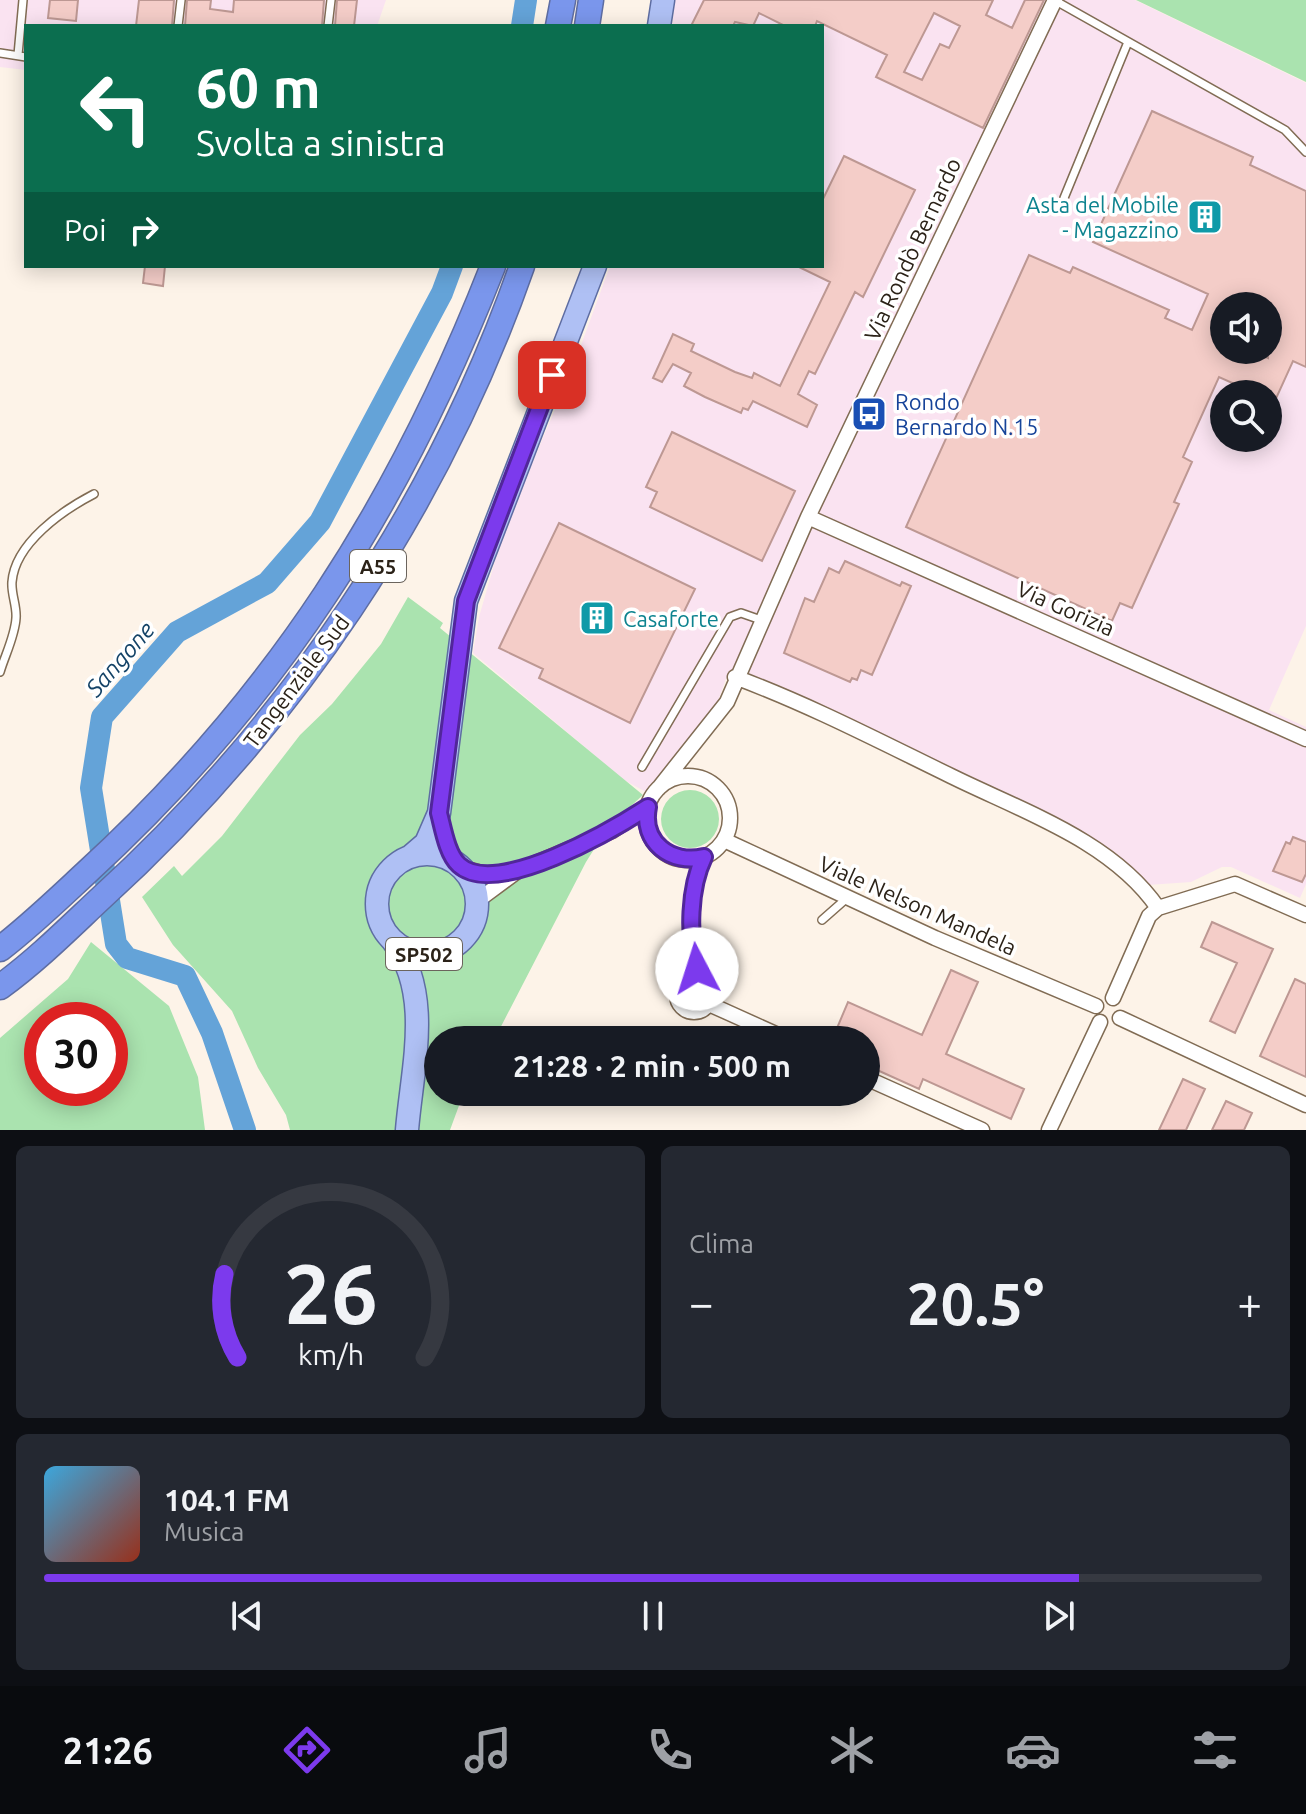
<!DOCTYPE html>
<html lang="it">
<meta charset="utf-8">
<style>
:root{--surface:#171b24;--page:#242831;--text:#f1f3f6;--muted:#9ea1a6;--line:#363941;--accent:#7c3aed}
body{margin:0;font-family:Ubuntu,sans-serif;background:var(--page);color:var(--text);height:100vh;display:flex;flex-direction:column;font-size:30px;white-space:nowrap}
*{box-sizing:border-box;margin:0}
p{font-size:26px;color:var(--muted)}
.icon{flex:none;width:44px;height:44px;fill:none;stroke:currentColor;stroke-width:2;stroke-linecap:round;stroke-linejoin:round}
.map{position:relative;height:1130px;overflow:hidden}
.panel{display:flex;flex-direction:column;gap:16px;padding:16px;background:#0d0f14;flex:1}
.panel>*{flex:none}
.banner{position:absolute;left:24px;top:24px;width:800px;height:244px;border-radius:0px;box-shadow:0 4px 20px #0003;background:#0b6e4f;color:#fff;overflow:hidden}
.fabs{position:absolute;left:1210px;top:292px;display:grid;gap:16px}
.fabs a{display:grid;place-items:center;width:72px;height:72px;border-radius:50%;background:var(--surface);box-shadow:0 4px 20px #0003;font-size:40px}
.speed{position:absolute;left:24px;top:1002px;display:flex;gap:16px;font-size:40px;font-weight:700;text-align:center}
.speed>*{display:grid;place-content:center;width:104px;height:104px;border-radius:50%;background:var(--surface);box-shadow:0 4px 20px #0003;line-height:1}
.speed .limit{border:12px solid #d22;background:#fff;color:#111}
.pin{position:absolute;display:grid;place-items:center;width:68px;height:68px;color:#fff;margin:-34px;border-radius:16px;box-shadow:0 4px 12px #0006}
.me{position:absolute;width:88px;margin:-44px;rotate:355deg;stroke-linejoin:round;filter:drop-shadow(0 0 6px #0008)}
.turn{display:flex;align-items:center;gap:28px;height:168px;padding:0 40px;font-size:36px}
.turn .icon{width:104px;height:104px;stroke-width:2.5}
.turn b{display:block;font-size:56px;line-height:68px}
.then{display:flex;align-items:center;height:76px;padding:0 40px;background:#0003;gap:16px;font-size:30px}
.big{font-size:60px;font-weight:700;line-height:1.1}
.panel .widget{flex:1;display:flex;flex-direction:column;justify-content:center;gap:12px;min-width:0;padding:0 28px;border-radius:12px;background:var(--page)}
.panel .dial{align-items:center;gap:0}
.dial svg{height:208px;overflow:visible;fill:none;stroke:var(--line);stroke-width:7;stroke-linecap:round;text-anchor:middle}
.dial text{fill:var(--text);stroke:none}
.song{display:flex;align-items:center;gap:24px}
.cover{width:96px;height:96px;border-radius:12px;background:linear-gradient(135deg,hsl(200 70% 55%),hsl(10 70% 35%))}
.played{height:8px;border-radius:4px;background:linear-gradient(90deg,var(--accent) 85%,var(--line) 85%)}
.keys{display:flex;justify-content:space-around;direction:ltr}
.heat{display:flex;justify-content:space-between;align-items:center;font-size:44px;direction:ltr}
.panel .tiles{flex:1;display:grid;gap:16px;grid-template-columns:1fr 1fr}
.widget:last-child{grid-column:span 2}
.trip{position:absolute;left:424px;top:1026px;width:456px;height:80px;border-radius:40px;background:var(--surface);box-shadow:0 4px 20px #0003;font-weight:700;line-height:80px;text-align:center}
.dock{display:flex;height:128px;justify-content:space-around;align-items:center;background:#090b0e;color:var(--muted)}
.dock .icon{width:56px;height:56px}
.dock .on{color:var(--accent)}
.dock b{font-size:36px;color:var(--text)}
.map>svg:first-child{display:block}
</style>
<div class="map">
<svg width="1306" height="1130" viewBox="0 0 1306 1130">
<rect width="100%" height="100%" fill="#fdf3e8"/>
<path fill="#fae3f1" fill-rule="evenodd" d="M0,0H386L377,26H26V70L0,67Z
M675,0H1135L1306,83V626L1269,710L1306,727V884L1300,898L1231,867H1222L1191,882L1148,885L1124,867L812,702L728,673L718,701L706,722L646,792L624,780L473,653L479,617L504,530L573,367L610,266H822V26H672ZM1224,306H1268V350H1224ZM1224,394H1268V438H1224Z"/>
<path fill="#aae3af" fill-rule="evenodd" d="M1136,0H1306V82Z
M408,597L443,623L440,628L643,795L608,827L586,862L494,1040H438V1092H464L450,1130H290L286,1115L258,1068L232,1011L173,945L142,897L174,866L182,876L222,836L300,735L332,704L381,644Z
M661 819a29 29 0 1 1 58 0a29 29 0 1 1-58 0Z
M91,942L169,1006L198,1077L205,1130H0V1038L68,979ZM110,1020V1088H42V1020Z"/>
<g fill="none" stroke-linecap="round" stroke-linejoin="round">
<path stroke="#64a3d8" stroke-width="22" d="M522,26L526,0
M245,1130L212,1033L185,976L127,958L116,944L91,788L102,717L177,632L267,583L320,522L442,293L452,266"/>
</g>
<path fill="#f4cdc8" stroke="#bd9893" stroke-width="2" fill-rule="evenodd" d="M50,0H78L76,21L48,18Z
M139,0H174L172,26H136Z
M187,0H211L210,9L233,12L234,0H324L322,26H185Z
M337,0H357L354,26H335Z
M704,0H993L986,15L1012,28L1025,0H1044L983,128L876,77L887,55L817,21L815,26H785L759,13L753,26L735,22L733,26H691ZM934,13L960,26L949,48L940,44L922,80L904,72Z
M1152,111L1253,157L1250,165L1306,191V367L1293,361L1268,416V394H1257L1219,377L1183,457L1192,462L1174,502L1179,504L1132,608L1120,603L1112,621L906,527L1029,255L1070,273L1073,267L1169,310L1165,318L1192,330L1208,294L1093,242ZM1224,306H1268V358L1249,350H1224V338L1221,337Z
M844,156L915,190L863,297L855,292L815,374L809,371L798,394L817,405L807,427L753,401L748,410L743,408L741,413L705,397L684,386L691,373L673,364L662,382L653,378L673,334L694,344L691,351L735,372L752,378L754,373L780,386L830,282L797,266H822V201Z
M145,266H165L163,286L143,283Z
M672,432L795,491L762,561L650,507L657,492L646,487Z
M559,523L695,589L630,723L539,678L543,669L499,648Z
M845,561L900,586L902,582L911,586L872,675L861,670L857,680L852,678L850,682L784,653L805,598L814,602L829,568L839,573Z
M1293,837L1306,842V874L1302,882L1273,871L1286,842L1290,844Z
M1212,922L1273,949L1235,1033L1210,1021L1237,963L1201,947Z
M951,970L978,982L946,1054L1024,1089L1011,1119L923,1079L919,1089L866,1065V1040H832L848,1002L922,1035Z
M1295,979L1306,984V1077L1260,1056Z
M1183,1079L1205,1089L1186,1130H1159Z
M1226,1101L1252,1113L1244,1130H1212Z"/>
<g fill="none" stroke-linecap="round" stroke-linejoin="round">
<defs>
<path id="lane" d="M1054,0L1285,130L1306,152
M178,26L181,0
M328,26L331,0
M0,53L26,57
M18,55L23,0
M1064,198L1128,42
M0,672C5,655 15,636 16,618C17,606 11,594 12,582C15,543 63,510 94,494
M642,767L730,617L741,613L761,620
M822,920L847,898"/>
<path id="street" d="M808,517L1306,739
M735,677C810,705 879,741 951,776C1022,811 1112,841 1158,908
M646 818a42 42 0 1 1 84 0a42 42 0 1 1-84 0Z
M658,789L727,702L808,517L1055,0
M724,840L935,938L1096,1006
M463,868L485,874L511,872
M477,901L519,870L612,831L648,807
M677 995a17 17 0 1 1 34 0a17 17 0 1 1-34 0Z
M702,980C686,946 687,890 704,857
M1113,998L1149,916L1158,908L1235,884L1306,915
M709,1004L789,1040
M1120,1018L1306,1105
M866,1078L982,1130
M1049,1130L1100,1022"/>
<path id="primary" d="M659,26L663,0
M377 904a50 50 0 1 1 100 0a50 50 0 1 1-100 0Z
M412,855L426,843L439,813L466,601L595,266
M393,941C433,994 412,1068 407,1130"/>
<path id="highway" d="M558,26L563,0
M587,26L591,0
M0,949C30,926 58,899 86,873C277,698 399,506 493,266
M0,987C36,961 68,929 100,899C290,726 437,509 522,266"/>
</defs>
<use href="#lane" stroke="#816c54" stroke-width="10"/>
<use href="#street" stroke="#816c54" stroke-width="17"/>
<use href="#primary" stroke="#5e6da2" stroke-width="25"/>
<use href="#highway" stroke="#5e6da2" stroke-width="27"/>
<use href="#lane" stroke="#fff" stroke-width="7"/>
<use href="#street" stroke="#fff" stroke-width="14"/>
<use href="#primary" stroke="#afc0f4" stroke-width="22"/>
<use href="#highway" stroke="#7a96ec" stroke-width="24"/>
</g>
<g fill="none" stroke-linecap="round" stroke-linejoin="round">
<defs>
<path id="route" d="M552,375L466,601L439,813C443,828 447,854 459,865C496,899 614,829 648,807C641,842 671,865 704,857C689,888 688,935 697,969"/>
</defs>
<use href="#route" stroke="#51269a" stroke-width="20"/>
<use href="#route" stroke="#7c3aed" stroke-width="14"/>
</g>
<defs>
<symbol id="building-square" viewBox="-11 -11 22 22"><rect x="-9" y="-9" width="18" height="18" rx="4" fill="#0f9aa8" stroke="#fff"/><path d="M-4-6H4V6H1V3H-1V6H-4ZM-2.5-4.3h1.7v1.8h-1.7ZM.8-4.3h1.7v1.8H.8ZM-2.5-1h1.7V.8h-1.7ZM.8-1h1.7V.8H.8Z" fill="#fff"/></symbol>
<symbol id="bus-square" viewBox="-11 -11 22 22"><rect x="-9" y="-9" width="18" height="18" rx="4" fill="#1a4fb4" stroke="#fff"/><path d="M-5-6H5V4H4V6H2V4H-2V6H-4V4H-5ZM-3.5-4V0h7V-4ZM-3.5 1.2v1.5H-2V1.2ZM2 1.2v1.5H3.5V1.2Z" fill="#fff"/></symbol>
</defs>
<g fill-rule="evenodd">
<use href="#building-square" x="1185" y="197" width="40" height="40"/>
<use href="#bus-square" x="849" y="394" width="40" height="40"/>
<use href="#building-square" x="577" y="598" width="40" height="40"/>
</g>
<g text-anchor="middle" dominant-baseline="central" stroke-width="7" stroke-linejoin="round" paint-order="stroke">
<g fill="#fff" stroke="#6b645d" stroke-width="2">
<rect x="350" y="550" width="56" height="32" rx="6"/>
<rect x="386" y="938" width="76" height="32" rx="6"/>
</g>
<g font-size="20" font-weight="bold" fill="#2b2218">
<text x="378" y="566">A55</text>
<text x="424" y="954">SP502</text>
</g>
<g font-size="22" fill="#0d838f" stroke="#fff" text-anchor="end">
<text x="1179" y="204">Asta del Mobile<tspan x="1179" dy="25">- Magazzino</tspan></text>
<text x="623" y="618" text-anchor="start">Casaforte</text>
</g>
<g font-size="22" fill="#2b2218" stroke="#fff">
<text transform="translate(912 249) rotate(-65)">Via Rondò Bernardo</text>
<text transform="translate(1066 608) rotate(24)">Via Gorizia</text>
<text transform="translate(296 681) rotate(-53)">Tangenziale Sud</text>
<text transform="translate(918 905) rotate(24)">Viale Nelson Mandela</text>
</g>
<g font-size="22" fill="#164399" stroke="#fff" text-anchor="start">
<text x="895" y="401">Rondo<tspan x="895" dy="25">Bernardo N.15</tspan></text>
</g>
<g font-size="24" font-style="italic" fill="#144367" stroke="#fff">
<text transform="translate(120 659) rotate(-49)">Sangone</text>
</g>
</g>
</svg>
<div class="fabs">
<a><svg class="icon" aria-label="sound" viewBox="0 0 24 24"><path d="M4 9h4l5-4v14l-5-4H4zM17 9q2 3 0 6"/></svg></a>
<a><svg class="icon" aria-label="search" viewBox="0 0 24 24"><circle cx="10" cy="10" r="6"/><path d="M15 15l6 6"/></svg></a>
</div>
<div class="speed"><div class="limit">30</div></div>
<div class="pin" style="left:552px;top:375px;background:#d93025"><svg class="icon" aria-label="arrive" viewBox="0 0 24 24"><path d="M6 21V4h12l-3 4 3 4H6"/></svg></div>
<svg class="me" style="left:697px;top:969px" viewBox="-20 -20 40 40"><circle r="19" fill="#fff"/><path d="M0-13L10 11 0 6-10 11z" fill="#7c3aed"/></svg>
<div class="trip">21:28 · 2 min · 500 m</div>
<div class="banner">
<div class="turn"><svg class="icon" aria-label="left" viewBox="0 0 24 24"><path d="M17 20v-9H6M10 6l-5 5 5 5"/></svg><div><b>60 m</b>Svolta a sinistra</div></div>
<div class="then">Poi<svg class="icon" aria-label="right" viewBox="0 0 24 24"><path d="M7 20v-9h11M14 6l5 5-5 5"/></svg></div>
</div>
</div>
<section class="panel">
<div class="tiles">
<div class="widget dial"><svg viewBox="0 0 100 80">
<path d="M14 69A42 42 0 1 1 86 69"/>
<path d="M14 69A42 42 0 0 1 9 37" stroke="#7c3aed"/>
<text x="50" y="56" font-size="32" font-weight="700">26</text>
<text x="50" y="72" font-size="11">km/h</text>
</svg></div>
<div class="widget"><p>Clima</p>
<div class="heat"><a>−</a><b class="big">20.5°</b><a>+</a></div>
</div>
<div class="widget">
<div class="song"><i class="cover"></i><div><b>104.1 FM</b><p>Musica</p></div></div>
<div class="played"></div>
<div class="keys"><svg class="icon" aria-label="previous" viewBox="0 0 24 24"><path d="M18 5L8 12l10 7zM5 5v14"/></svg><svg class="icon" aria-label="pause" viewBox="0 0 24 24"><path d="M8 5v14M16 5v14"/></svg><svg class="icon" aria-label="next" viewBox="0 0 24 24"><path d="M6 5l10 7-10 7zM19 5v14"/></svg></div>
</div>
</div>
</section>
<nav class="dock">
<b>21:26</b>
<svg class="icon on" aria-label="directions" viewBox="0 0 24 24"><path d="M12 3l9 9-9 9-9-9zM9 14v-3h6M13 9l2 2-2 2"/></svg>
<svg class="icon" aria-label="music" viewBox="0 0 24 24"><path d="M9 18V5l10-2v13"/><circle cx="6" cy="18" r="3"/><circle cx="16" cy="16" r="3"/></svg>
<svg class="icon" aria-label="phone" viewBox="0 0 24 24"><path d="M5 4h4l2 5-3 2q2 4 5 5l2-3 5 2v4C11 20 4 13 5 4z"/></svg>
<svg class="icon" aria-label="climate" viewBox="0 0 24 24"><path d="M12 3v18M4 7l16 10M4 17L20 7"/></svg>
<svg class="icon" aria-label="car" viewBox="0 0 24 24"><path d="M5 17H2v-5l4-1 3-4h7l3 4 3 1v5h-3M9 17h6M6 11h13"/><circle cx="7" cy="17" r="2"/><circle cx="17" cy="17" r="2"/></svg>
<svg class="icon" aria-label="filters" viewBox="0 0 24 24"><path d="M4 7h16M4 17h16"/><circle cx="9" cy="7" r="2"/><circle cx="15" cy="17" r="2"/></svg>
</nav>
